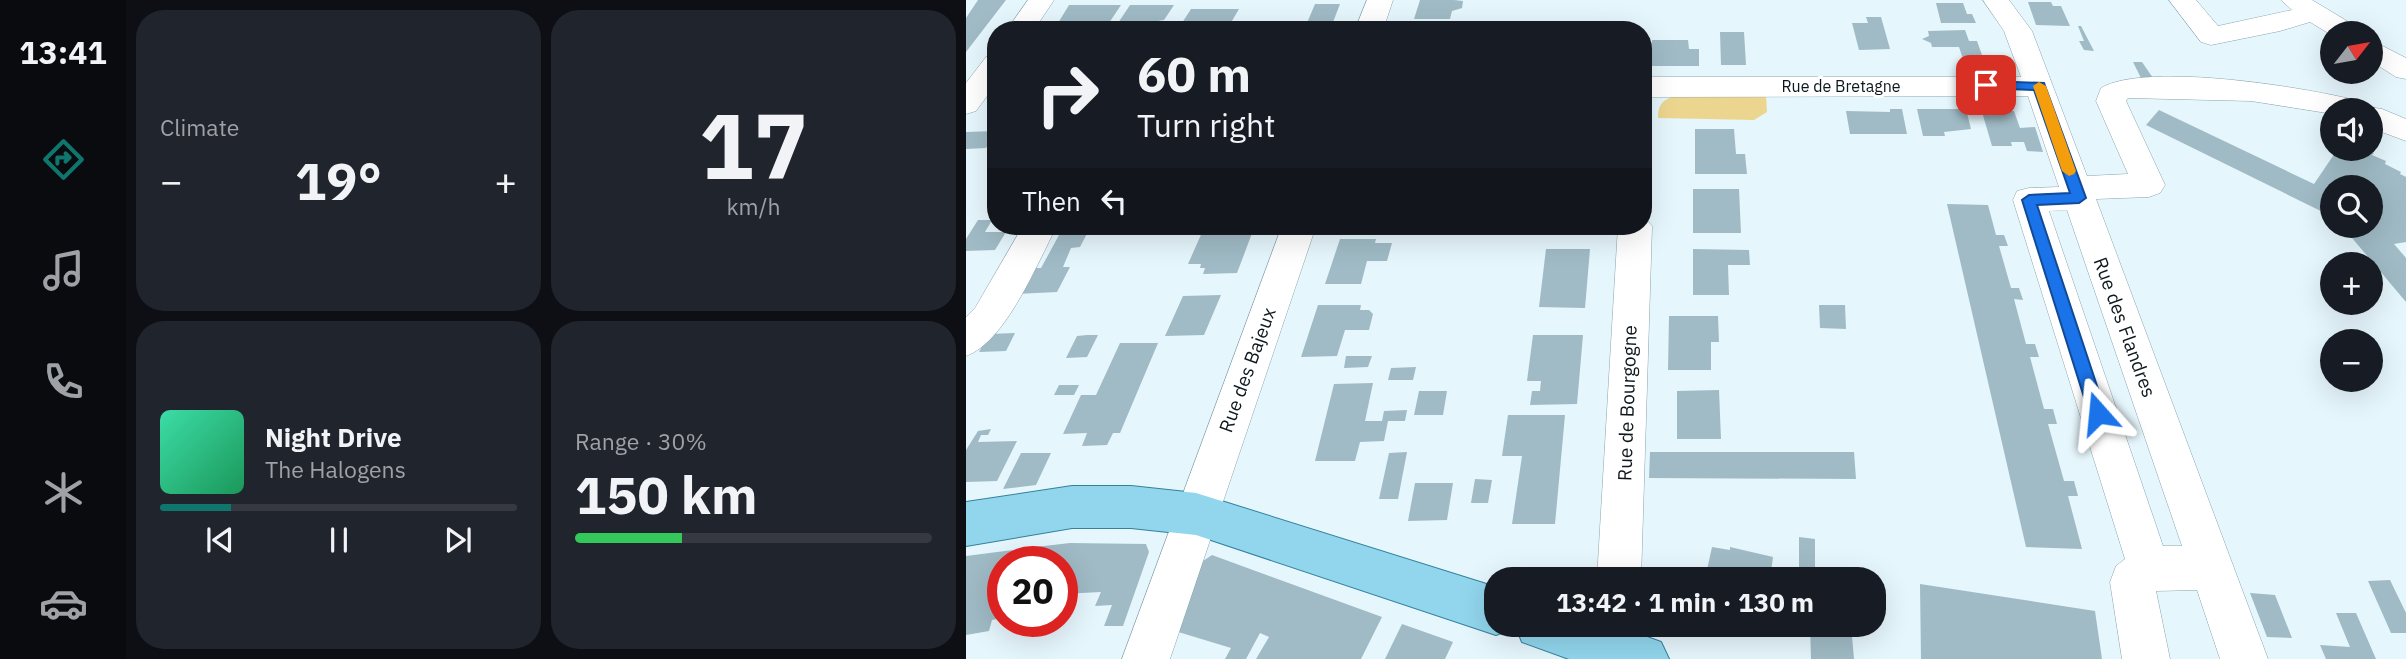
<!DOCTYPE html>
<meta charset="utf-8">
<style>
:root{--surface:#171b24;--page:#20242c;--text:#f1f3f6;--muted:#9ea1a6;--line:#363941;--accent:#0f766e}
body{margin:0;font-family:"IBM Plex Sans",sans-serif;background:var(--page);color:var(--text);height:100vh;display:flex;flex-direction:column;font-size:26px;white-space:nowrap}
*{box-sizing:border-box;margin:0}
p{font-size:23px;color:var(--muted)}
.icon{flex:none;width:38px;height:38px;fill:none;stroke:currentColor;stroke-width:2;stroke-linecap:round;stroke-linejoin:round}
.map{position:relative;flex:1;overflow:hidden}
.side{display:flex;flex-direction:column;gap:10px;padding:10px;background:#0d0f14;width:840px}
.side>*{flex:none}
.hud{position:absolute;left:21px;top:21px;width:665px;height:214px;border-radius:28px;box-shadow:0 7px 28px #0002;background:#171b24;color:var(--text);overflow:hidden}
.needle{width:46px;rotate:59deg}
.buttons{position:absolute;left:1354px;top:21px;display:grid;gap:14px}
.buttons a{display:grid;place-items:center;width:63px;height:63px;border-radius:50%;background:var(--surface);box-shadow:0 7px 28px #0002;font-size:35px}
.speed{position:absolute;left:21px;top:546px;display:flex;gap:14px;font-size:35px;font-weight:700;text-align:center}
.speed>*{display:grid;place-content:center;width:91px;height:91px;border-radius:50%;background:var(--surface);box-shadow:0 7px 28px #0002;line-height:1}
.speed .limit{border:10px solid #d22;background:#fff;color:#111}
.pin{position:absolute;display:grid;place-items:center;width:60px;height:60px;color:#fff;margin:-30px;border-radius:14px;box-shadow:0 4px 10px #0006}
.me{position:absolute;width:77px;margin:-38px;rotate:342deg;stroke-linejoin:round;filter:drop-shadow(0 0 5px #0008)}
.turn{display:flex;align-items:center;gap:24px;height:147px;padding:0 35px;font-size:32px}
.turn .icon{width:91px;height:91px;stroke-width:2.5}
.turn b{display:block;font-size:49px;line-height:60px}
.then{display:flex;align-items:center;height:66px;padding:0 35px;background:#0003;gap:14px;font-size:26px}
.big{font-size:52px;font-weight:800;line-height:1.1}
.side .card{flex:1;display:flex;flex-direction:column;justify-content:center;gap:10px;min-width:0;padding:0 24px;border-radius:28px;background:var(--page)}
.side .dial{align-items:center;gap:0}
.dial b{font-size:91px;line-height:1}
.song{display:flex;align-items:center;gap:21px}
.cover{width:84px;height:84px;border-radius:10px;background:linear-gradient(135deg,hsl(160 70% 55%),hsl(150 70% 35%))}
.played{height:7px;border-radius:4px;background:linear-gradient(90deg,var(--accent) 20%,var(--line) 20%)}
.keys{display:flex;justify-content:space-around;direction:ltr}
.heat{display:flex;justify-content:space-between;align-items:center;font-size:38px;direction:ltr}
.charge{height:10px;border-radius:5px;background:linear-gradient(90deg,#34c759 30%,var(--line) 0)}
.side .tiles{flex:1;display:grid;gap:10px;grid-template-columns:repeat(2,1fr)}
.trip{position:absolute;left:518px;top:567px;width:402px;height:70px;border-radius:28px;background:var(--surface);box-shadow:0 7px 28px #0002;font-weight:800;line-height:70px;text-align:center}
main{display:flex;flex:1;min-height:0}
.tab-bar{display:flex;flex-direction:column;width:126px;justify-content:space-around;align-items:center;background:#090b0e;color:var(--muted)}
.tab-bar .icon{width:49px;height:49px}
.tab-bar .selected{color:var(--accent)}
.tab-bar b{font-size:32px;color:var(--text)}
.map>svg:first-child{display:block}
</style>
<main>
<nav class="tab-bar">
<b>13:41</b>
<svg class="icon selected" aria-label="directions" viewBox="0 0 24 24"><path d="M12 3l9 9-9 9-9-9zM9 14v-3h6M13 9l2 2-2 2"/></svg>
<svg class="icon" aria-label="music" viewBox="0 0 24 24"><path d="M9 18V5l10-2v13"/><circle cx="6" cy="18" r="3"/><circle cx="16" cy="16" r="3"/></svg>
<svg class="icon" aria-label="phone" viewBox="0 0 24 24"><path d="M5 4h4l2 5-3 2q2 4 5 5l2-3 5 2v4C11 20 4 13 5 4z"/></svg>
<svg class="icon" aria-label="climate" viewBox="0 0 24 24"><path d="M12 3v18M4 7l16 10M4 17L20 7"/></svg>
<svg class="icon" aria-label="car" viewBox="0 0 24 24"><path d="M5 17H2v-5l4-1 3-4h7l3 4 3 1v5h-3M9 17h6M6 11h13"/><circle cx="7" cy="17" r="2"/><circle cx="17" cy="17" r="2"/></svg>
</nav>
<section class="side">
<div class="tiles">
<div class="card"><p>Climate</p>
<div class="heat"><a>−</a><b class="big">19°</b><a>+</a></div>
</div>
<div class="card dial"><b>17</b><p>km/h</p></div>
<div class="card">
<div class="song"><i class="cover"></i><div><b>Night Drive</b><p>The Halogens</p></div></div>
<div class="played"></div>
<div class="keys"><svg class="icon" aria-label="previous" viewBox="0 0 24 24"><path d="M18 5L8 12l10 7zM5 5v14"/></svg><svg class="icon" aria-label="pause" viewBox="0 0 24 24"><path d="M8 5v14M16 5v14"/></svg><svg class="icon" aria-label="next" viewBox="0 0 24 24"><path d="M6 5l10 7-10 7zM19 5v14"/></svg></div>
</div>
<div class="card"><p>Range · 30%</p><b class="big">150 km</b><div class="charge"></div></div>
</div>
</section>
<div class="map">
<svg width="1440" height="659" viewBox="0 0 1440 659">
<rect width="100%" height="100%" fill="#e5f6fc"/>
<path fill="#ecd68f" d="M800,95L801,112L788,120L692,118C692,105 696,100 709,96Z"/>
<path fill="#a0bbc6" d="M12,0H40L0,52V18Z
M454,0H488L497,1L496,8L486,11L484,19H448Z
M1062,2H1085L1087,6H1095L1104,26L1070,25Z
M970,3H997L1001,14H1006L1010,23H975Z
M349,4H374L364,30H338Z
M103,5H155L141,26L89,28Z
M164,5H208L198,20L192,21L187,29H173L177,23H152Z
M225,9H273L263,26H214Z
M900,17H915L924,49L893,50L886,23H902Z
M1112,26H1115L1128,51L1118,50L1113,41H1118Z
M999,30L1003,41H1011L1016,55H1029L1034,70L1019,71L1018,66L999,65L993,47H966L965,43L956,39L963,36L962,31Z
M754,32H778L780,65H755Z
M686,40H722L723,49H733V66H684Z
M1167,62H1176L1187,78H1175Z
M924,109H936L941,134H884L880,111L924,112Z
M951,109H1000L1005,129L978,132L979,136H957Z
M1193,110L1348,184L1369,153L1385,160L1392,149L1408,153L1406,155L1420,161L1419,164L1435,172L1434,174L1440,177V242L1428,244L1440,258V302L1376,226H1405V187H1367V217L1180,125Z
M1048,111L1054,128L1069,127L1077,152L1061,151L1058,142H1045L1046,146H1026L1016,112Z
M729,129H768L770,154H779L781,174H729Z
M30,131L20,148L0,149V132Z
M727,189H773L775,233H727Z
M981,204L1022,205L1030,235H1038L1042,246H1033L1045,288H1053L1057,300L1048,299L1060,344H1069L1073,357H1064L1078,409H1087L1091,424H1082L1098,481H1108L1112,496H1102L1116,549L1060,547Z
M12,220H26L19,232H40L29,250L0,251V239Z
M98,226H125L114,247L105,248L97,267H104L91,292L50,294L65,268H75Z
M583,226H626V230H582Z
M238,228H288L271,273L237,274L239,268H234L235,264H222Z
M374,239H410L409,243H426L421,261H401L395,284H359Z
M580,249H624L619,308L573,307Z
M727,249L783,250L784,265H762L763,295H727Z
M255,295L238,335L199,336L217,296Z
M352,305H395L394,310H403L407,314L403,330H379L371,356L335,357Z
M853,305H879L880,329L854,328Z
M703,316H752L753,342H745V370H702Z
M49,333L40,351L13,352L23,334Z
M121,335H132L121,357L100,358L111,336Z
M567,335H617L611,404L564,405L566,391H574L575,381H561Z
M154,343H192L154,433H147L141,445L116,446L121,433L97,434L115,395H130Z
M380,356H406L402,367L378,368Z
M450,367L447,380H422L425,368Z
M407,383L399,421H416L418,411L441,410L439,421H422L418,441L394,442L389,461H349L368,384Z
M93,385H113L108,395H88Z
M753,390L755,439H711V391Z
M453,391H481L477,415H448Z
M542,415H599L589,524H546L556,456H536Z
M25,429L22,435H15L12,442L51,441L31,481L0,482V450L12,431Z
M441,452L432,499H413L423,453Z
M684,452H888L890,479L683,478Z
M55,453H85L70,485L37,489Z
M509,479L526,480L522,503H505Z
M449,483H487L481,520L442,521Z
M833,537L849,539V571L871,572L872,579H842L841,570H833Z
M104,543L180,544L183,552L157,626H138L146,605L129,606L135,592L96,594V562H57L61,548Z
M746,547L764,550V547L807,557L804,579H739Z
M47,550L44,562H37L36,618L26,620L23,631L0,635V556Z
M246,555L416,617L395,659H290L303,637L294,633L280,659H259L265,648L209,631L234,563Z
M1424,580L1440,613V633H1425L1402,581Z
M954,584L1129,611L1136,659H955Z
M1284,593L1309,595L1326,638L1301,637Z
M1370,613H1390L1410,659H1360L1354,645L1384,647Z
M436,624L487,642L479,659H419Z
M844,625H885L888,659H845Z"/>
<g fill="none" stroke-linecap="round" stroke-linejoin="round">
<defs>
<path id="minor" d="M62,0H88L68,30H41Z
M401,0H427L417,30H389Z
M1017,0H1043L1066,31L1121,176L1162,174L1130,101L1135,88C1180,61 1347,88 1400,103L1402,107L1416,109L1440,119V141L1405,128V110H1367V114L1285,101L1162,98L1160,101L1199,185L1194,193L1183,197L1130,199L1302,659H1254L1231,590L1190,591L1204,659H1156L1144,582L1150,566L1159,559L1047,200L1051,191L1063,188L1093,187L1062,96L677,97V77H1055L1038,31ZM1101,210L1216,546H1197L1083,211Z
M1203,0H1230L1252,26L1326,10L1315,0H1346L1391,27L1395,33H1367V36L1344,22L1314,31L1245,45L1235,42Z
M1405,40L1440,58V79L1430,77L1405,61Z
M30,54V84L10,111L0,114V83L20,57Z
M677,216L686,226L675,579H631L652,226H677Z
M57,226H91C71,263 40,342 0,356V317L9,308Z
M316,226H350L204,659H156Z"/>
<path id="major" d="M106,486H165L230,493L530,587V625H548L547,628L530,635L230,535L165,528H106L0,546V502Z
M549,625H648L695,642L703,659H603L556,642Z"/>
</defs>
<use href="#minor" stroke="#8aa4af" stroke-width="1"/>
<use href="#major" stroke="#34819c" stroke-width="2"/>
<use href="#minor" fill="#fff" fill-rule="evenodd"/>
<use href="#major" fill="#91d6ed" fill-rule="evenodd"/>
</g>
<path fill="#1a73e8" stroke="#114b97" stroke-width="2" d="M1020,81L1078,83L1120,198L1113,203L1071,205L1140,413L1138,418L1132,420L1126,418L1123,413L1056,200L1063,195L1104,193L1068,90L1016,88V82Z"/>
<path fill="#f59e0b" d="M1073,82L1080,86L1110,171L1108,174L1103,176L1096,171L1067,86Z"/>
<g text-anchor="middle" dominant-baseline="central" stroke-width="6" stroke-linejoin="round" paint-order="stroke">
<g font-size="16" fill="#0e181c" stroke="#fff">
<text x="875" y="86">Rue de Bretagne</text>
</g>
<g font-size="19" fill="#0e181c" stroke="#fff">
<text transform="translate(1159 327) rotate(70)">Rue des Flandres</text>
<text transform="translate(281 370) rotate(-70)">Rue des Bajeux</text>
<text transform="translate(661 403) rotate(-88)">Rue de Bourgogne</text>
</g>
</g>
</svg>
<div class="buttons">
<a><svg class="needle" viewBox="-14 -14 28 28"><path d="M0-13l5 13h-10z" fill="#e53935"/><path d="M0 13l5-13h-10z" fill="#9ea1a6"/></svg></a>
<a><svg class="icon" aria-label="sound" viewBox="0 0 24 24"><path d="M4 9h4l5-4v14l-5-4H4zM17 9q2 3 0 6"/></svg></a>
<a><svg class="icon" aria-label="search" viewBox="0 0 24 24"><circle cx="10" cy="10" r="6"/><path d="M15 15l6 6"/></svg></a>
<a>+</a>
<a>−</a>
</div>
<div class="speed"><div class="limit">20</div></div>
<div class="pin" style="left:1020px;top:85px;background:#d93025"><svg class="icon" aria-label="arrive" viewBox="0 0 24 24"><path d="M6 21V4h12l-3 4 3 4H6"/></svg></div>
<svg class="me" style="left:1132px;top:413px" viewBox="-20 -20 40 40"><path d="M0-17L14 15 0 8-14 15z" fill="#1a73e8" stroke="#fff" stroke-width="4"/></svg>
<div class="trip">13:42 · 1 min · 130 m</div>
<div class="hud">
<div class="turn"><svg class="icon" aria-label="right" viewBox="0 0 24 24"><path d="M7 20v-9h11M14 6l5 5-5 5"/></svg><div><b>60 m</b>Turn right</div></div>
<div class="then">Then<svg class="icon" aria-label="left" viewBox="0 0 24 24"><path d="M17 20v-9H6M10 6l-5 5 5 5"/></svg></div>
</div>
</div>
</main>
